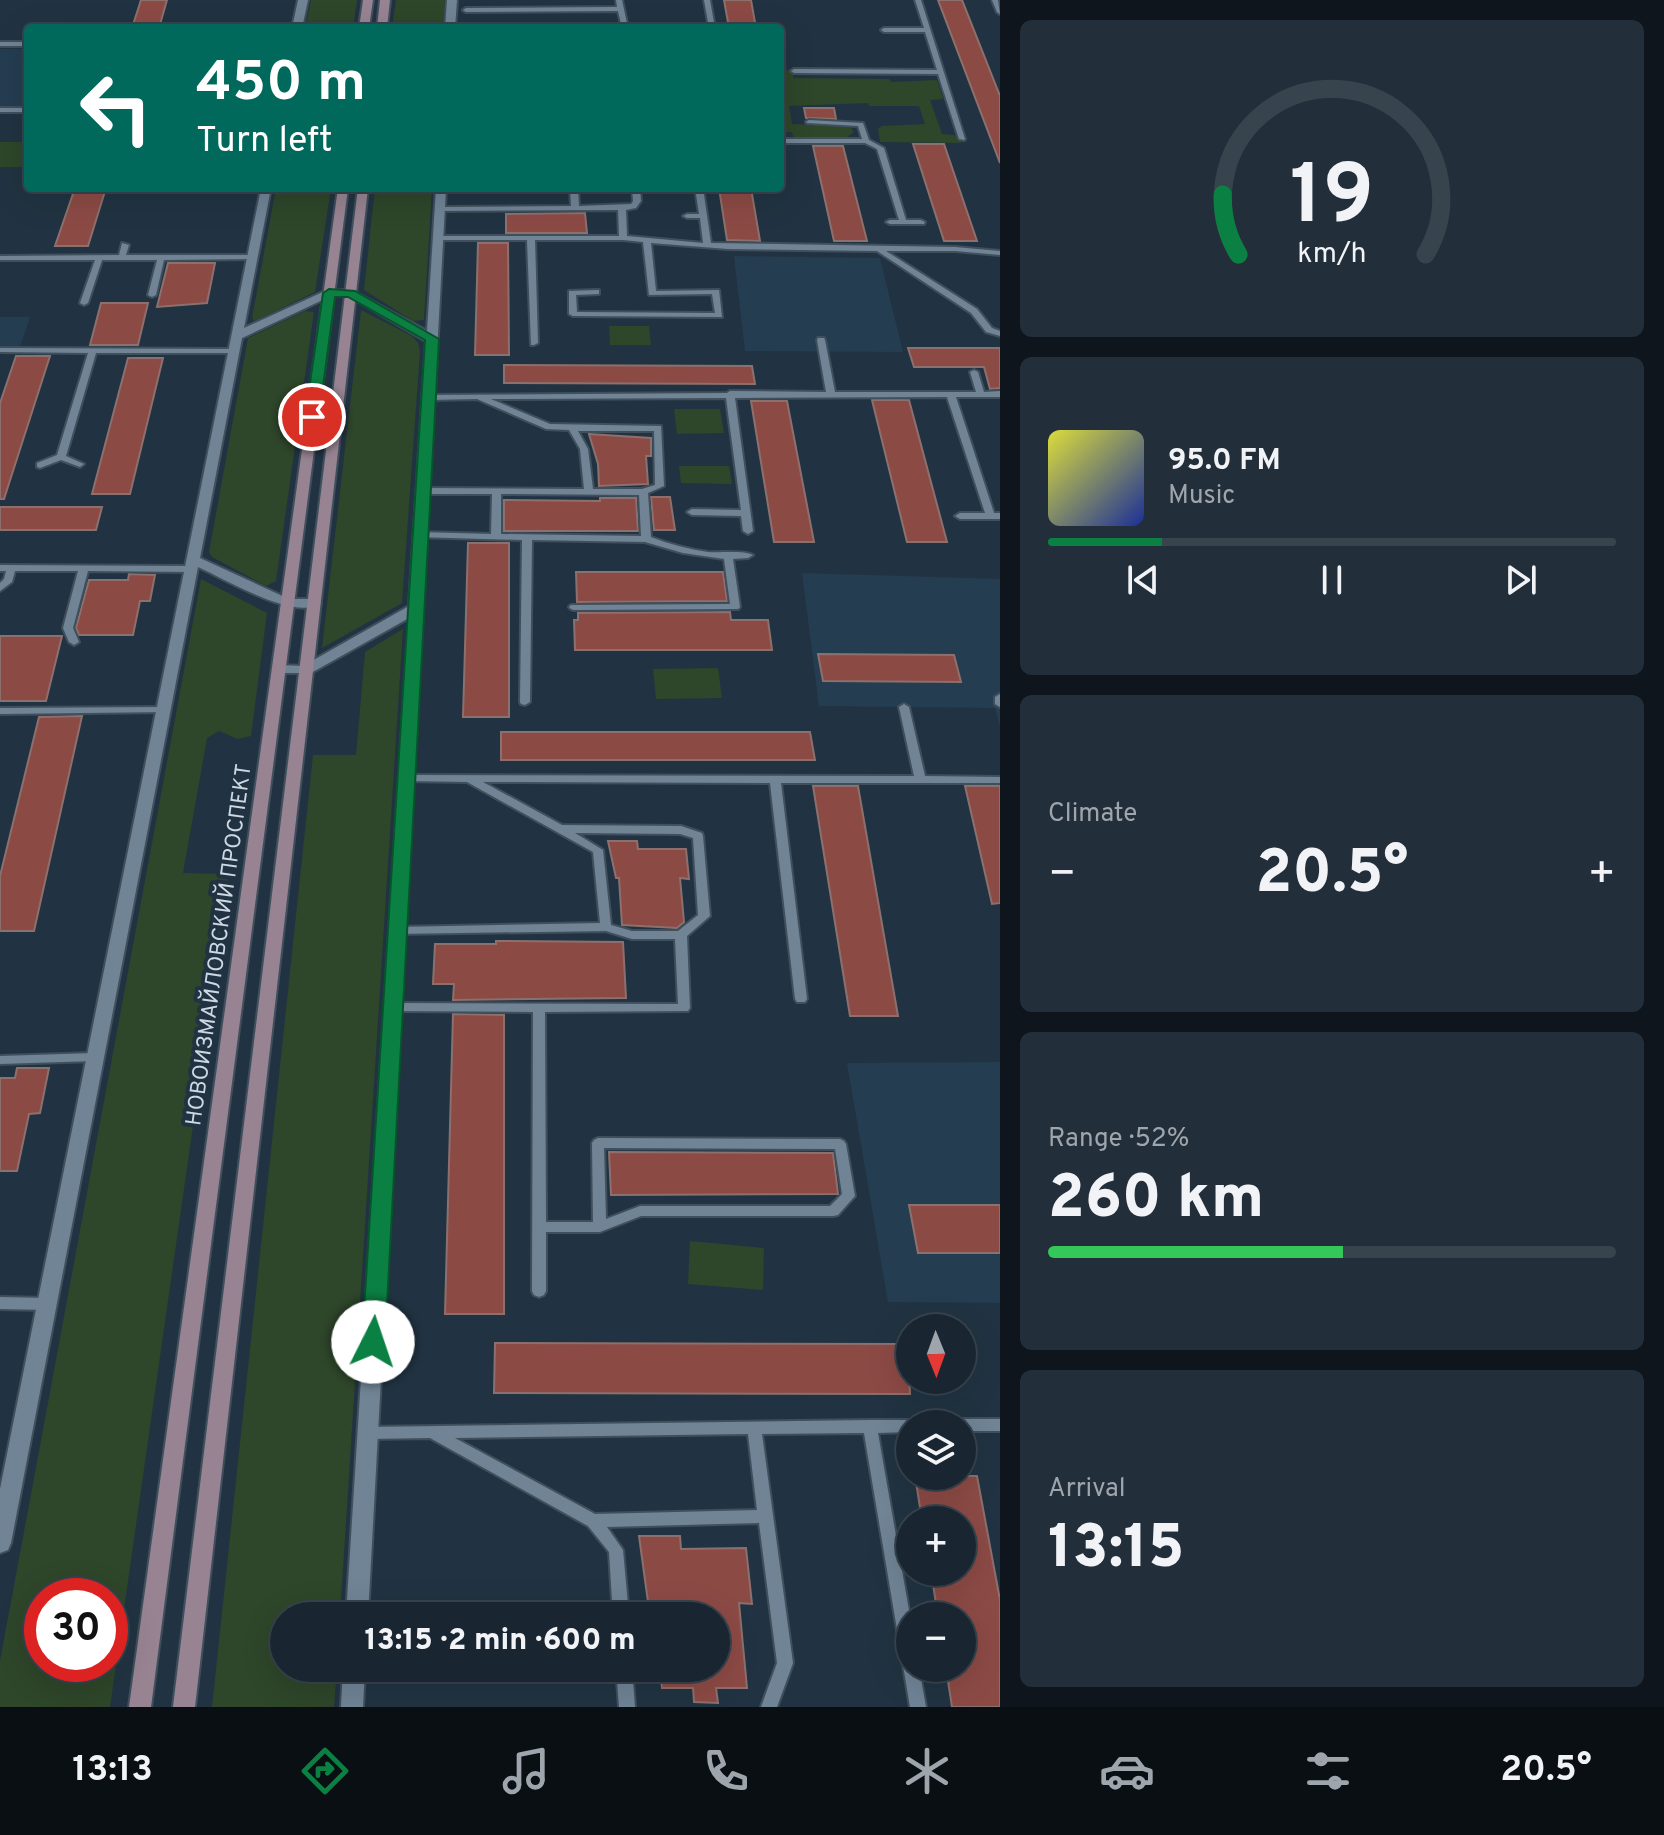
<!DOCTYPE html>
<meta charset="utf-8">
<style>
:root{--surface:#192632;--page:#222e3a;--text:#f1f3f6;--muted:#9fa5ac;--line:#37434d;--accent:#0b8043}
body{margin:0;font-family:Overpass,sans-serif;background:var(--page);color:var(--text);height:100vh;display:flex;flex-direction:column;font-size:30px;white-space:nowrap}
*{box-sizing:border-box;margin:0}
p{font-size:26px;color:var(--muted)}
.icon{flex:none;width:44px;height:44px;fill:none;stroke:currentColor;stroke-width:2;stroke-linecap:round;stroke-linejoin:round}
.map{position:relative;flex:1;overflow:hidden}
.sheet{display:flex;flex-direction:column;gap:20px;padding:20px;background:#0e151c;width:664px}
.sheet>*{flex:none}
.top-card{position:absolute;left:24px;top:24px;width:760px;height:168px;border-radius:8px;box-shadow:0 8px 32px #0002,0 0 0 2px var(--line);background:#00695c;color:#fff;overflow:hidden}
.needle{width:52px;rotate:179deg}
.controls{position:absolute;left:896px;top:1314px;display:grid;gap:16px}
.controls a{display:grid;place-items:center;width:80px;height:80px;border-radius:50%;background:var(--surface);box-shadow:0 8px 32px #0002,0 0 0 2px var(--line);font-size:40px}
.speed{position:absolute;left:24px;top:1578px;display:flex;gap:16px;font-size:40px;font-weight:700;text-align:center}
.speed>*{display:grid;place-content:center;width:104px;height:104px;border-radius:50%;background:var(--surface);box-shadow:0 8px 32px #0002,0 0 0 2px var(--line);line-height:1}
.speed .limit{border:12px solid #d22;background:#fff;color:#111}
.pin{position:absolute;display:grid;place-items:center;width:68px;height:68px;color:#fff;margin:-34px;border:4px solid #fff;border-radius:50%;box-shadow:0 2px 8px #0007}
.me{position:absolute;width:88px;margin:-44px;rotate:4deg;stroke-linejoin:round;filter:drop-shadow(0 0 6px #0008)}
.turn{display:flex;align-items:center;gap:28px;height:168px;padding:0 40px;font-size:36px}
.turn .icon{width:104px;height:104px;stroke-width:2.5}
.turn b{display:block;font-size:56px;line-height:68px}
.big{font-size:60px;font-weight:800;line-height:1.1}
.sheet .widget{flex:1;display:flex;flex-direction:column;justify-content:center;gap:12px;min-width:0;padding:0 28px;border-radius:12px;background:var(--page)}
.sheet .dial{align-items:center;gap:0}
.dial svg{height:208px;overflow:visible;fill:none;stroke:var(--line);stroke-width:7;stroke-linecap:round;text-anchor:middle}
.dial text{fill:var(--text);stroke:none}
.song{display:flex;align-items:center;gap:24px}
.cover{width:96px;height:96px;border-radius:12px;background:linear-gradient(135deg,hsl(60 70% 55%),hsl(230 70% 35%))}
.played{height:8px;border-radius:4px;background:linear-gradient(90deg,var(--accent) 20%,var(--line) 20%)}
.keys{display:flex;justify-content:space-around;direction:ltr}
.heat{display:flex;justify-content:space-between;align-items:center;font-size:44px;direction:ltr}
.charge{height:12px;border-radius:6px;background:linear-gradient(90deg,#34c759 52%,var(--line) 0)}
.trip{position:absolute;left:270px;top:1602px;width:460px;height:80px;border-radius:40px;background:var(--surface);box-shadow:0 8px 32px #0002,0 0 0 2px var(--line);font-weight:800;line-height:80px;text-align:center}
.dock{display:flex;height:128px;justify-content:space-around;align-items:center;background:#0a0f14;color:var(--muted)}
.dock .icon{width:56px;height:56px}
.dock .selected{color:var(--accent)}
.dock b{font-size:36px;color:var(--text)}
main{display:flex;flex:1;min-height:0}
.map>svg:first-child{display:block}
</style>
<main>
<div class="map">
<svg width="1000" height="1707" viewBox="0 0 1000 1707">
<rect width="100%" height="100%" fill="#213342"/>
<path fill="#253d51" d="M0,49H28V106H0Z
M734,256L880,258L903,352L745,351Z
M0,317H30L20,347H0Z
M802,573L1000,579V727L995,708L819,706Z
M1000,1062V1303L888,1302L847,1063Z"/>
<path fill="#2e462a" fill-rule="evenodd" d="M311,0H357L353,28H305Z
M396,0H445L443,28H392Z
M780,68L792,71L794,78L889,79L891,82L937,80L943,99L930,100L942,134L954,135L962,143L880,142L878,129L882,126L925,124L919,106H869L868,103L789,106L792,124L849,126L854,132L845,139H794L792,132H784L780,128Z
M0,142H28V167H0Z
M276,188H331L315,292L255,321L252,318Z
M375,188H432L424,320L413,321L364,290Z
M361,310L412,336L418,343L420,351L402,603L322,648Z
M305,311L314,312L276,581L266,586L212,557L209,552L248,338Z
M609,326H649L651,345H610Z
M674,409H720L724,433L677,434Z
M679,466H729L732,484L681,483Z
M201,579L267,613L251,736L238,739L219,731L207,738L183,873L229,874L110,1707H0V1661ZM42,1596H110V1664H42Z
M403,629L340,1616H284V1668H337L334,1707H212L313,755H356L365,652Z
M718,668L722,698L656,699L653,669Z
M690,1241L764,1248L763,1290L688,1284Z"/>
<path fill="#8c4a45" stroke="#8c706d" stroke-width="2" d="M141,0H167L159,28H132Z
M724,0H751L756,28H729Z
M938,0H962L1000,96V163Z
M804,108H834L836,119L806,118Z
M913,144H944L977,241H944Z
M813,146H843L867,241H834Z
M75,188H106L88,246H55Z
M719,188H751L760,241L727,240Z
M585,213L587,233H506V214Z
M478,243H508L509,355H475Z
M168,263H215L207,303L157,307Z
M101,303H148L138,345H90Z
M908,348H1000V388L990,389L984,367H914Z
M16,356H50L4,499H0V403Z
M128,358H163L130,494H92Z
M504,365L752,366L755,384L504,383Z
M872,400H909L947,542H907Z
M751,401H787L814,542H774Z
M589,434L651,438V456H646L648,484L599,486L598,464Z
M651,497H670L675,530H654Z
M600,498H636L638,531H504V500L600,501Z
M0,507H102L96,530H0Z
M468,543H509V717H463Z
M576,572H723L727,601L577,602Z
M129,574L155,575L150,601H140L133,635H79L76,628L89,580H128Z
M730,612L731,620H768L772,650H575L574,620H578V613Z
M0,636H62L46,701H0Z
M818,654L954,655L961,682L823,681Z
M82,716L34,931H0V876L39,717Z
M501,732H810L815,760H501Z
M813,786H858L898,1016H850Z
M965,786H1000V903L992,904Z
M608,841H637L638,849H686L689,879L680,878L684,922L677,928L622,925L619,878H616Z
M496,941L623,942L626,998L453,1000L454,984H433L435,944H496Z
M453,1014L504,1015V1314H445Z
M17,1068H49L40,1113L29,1114L17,1171H0V1078H15Z
M609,1152L833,1153L838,1194L611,1195Z
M909,1205H1000V1253H918Z
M495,1343L908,1344L910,1394L494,1393Z
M915,1476H977L1000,1600V1707H952L946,1668H962V1616H938L931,1572H962V1520H922Z
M639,1536H680L681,1549L746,1548L752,1604L739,1603L747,1688H716L718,1703L694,1702L693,1688H662L660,1668H716V1616H657L656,1601L648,1602Z"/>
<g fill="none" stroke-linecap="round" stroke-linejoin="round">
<defs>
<path id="lane" d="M616,0H622L628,28H622L618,11L466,12L463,10L466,8L617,7Z
M704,0H710L715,28H709Z
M915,0H921L965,139L964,140L959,139L938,74L794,73L791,71L794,69L937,70L925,32H884L881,30L884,28H924Z
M992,0H998L1000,14L997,12Z
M0,42H28V46H0Z
M0,108H28V112H0Z
M809,120L863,123L869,140L884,148L906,220H921L925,222L924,224H890L886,222L890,220H899L877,149L865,143H780V139H862L858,126L807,123L806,122Z
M121,188H131L121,191Z
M156,188H166L162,190Z
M570,188H578L579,206L631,204L633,201L632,188H640L641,201L636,208L626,210L627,236L703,243L700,218H687L683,216L687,214H699L695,188H703L711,243L955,247L1000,251V255L955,251H886L977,309L992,328L1000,331V336L986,332L971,313L877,251L728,249L651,243L656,291L719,290L722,317L573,316L569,314V291L596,290H599V294L576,295L577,312L715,313L712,294L649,295L643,242L623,240H535L538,343L534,345H531L527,240H438L434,238L438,236H619L618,210L440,211L436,209L440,207L571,206Z
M122,243L129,245L126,255H252L256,257L252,259L164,260L156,295L152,297L148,295L157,260H102L88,303L84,305L80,303L95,260H0V256L119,255Z
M818,338H824L825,340L835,392H976L970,372L974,370L978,372L984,392L1000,391V397H956L994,513H1000V519H960L955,516L960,513H985L947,397L735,398L753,531L748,534L743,531L741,516L692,515L687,512L692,509L741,510L726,398L491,399L550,424L661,426L664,486L648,493L651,537C669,544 688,549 708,552C721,553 743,550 753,555L748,558L733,559L740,607L738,609L574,610L571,609L569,607L571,605L730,604L724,559L683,553L645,542L532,540L530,702L525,705L521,704L520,702L522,540L416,537L414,535L419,532L491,534L492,494H423L419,491L423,488L584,489L580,449L569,430L546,429L477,399L428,400L425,399V395L727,393L730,391L826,392L817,340ZM578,431H654L655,485L642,489H593L588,449ZM501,494L639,495L641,536L501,534Z
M0,348L234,349L238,351L234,353H96L66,456L84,464L80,467L61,460L40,468L37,467V463L57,455L88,353L0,352Z
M0,565L191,566L196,569L191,572L88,571L73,628L79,642L74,645L69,642L63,628L78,571H15L12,582L0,591V583L4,579L6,571H0Z
M1000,694V707L995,704V697Z
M904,704L909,707L925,776L1000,777V783H781L807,999L805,1002H797L795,999L770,783L483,782L562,825L681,826L702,833L703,836L710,916L687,936L690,1008L688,1011L545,1012L546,1222H593L592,1143L594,1140L598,1138L840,1139L844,1141L846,1144L855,1196L838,1215L833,1216H641L600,1232H546V1291L544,1295L539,1297L534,1295L532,1291L533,1012L395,1011L391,1010L389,1007L391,1004L395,1003L678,1004L675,939H632L606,931L393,934L391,931L397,927L600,923L593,852L467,782L406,781L401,778L406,775L914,776L899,707ZM575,833L680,834L693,838L698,915L678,931H632L611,925L603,850ZM604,1148L835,1149L842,1194L830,1206H640L606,1219Z
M164,707L168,708L169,710L168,712L0,714V708Z
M95,1053L99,1054L101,1057L99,1060L95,1061L0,1064V1056Z
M0,1297L47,1298L52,1300L54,1304L52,1308L47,1310L0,1309Z
M962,1419H1000V1431H962V1424H955L957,1421Z
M870,1420H910L916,1424H910V1432L878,1433L910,1616V1668H919L926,1707H910L864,1433L762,1434L793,1663L777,1707H761L777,1663L759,1523L607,1527L623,1550L629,1616H613L609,1552L588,1526L430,1438L367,1439L362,1437L360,1433L362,1429L367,1427ZM748,1434L757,1510L595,1514L455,1438Z
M616,1668H632L635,1707H619Z"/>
<path id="street" d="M298,0H308L302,28H292Z
M447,0H457L455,28H445Z
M261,188H271L244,328L325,291L351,290L427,331L436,188H446L368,1616H346L409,618L311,673H279L272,669L279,665L303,666L409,606L426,341L349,296H331L242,338L200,558L289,599H314L321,603C296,622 225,579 198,567L11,1543L8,1550L0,1553V1489Z
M343,1668H365L363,1707H341Z"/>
<path id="secondary" d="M363,0H373L369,28H359Z
M380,0H390L387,28H377Z
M338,188H348L151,1707H129Z
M358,188H368L195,1707H173Z"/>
</defs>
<use href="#lane" stroke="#404f5c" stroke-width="4"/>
<use href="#street" stroke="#404f5c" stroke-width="4"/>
<use href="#secondary" stroke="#404f5c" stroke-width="4"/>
<use href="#lane" fill="#708496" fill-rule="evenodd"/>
<use href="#street" fill="#708496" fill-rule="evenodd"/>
<use href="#secondary" fill="#978391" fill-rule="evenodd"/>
</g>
<path fill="#0b8043" stroke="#07532c" stroke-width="2" d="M329,289L355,291L439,339L385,1342L381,1349L373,1351L365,1349L362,1342L425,340L348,297H335L319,417L312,421L307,420L305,417L323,293Z"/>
<g text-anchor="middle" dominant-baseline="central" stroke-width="8" stroke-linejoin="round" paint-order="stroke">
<g font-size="22" fill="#cdd8e2" stroke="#213342">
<text transform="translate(220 945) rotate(-82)">НОВОИЗМАЙЛОВСКИЙ ПРОСПЕКТ</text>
</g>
</g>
</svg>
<div class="controls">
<a><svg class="needle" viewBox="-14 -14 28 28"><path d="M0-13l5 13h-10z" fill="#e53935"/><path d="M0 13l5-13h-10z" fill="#9fa5ac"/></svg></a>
<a><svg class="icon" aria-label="layers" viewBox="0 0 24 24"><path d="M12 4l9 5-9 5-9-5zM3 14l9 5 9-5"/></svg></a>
<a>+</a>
<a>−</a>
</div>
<div class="speed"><div class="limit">30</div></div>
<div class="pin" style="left:312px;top:417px;background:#d93025"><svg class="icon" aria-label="arrive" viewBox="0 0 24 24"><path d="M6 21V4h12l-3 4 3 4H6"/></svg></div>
<svg class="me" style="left:373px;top:1342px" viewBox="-20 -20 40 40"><circle r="19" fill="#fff"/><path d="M0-13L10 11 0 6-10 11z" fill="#0b8043"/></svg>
<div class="trip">13:15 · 2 min · 600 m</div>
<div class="top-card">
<div class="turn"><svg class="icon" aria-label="left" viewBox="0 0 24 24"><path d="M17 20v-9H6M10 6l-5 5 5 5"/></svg><div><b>450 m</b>Turn left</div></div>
</div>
</div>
<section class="sheet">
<div class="widget dial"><svg viewBox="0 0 100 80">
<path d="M14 69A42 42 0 1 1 86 69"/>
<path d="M14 69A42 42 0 0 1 8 46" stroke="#0b8043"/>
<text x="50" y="56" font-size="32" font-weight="700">19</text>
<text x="50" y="72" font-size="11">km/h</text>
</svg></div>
<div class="widget">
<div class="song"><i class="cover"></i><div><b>95.0 FM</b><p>Music</p></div></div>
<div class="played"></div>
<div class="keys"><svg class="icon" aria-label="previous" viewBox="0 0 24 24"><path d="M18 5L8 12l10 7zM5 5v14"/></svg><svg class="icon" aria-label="pause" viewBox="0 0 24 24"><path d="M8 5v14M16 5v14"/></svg><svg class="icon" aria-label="next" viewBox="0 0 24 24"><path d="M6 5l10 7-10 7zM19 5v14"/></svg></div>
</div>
<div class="widget"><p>Climate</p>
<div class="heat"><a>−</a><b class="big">20.5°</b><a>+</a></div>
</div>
<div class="widget"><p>Range · 52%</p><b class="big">260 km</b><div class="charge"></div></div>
<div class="widget"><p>Arrival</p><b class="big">13:15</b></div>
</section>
</main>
<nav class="dock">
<b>13:13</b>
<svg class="icon selected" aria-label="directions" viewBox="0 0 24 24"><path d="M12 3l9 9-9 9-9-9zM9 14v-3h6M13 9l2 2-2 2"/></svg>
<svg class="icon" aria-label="music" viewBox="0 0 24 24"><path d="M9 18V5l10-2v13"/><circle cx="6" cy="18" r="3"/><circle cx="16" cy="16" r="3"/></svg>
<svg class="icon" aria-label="phone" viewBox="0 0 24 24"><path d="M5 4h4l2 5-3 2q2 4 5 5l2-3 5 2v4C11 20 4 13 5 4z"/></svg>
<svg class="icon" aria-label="climate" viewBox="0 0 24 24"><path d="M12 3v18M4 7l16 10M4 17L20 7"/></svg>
<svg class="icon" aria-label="car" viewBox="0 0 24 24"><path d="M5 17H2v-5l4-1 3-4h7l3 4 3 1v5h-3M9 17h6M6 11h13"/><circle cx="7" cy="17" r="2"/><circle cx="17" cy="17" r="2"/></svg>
<svg class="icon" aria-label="filters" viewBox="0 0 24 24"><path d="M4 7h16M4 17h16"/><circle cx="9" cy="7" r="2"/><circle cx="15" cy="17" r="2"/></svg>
<b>20.5°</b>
</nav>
